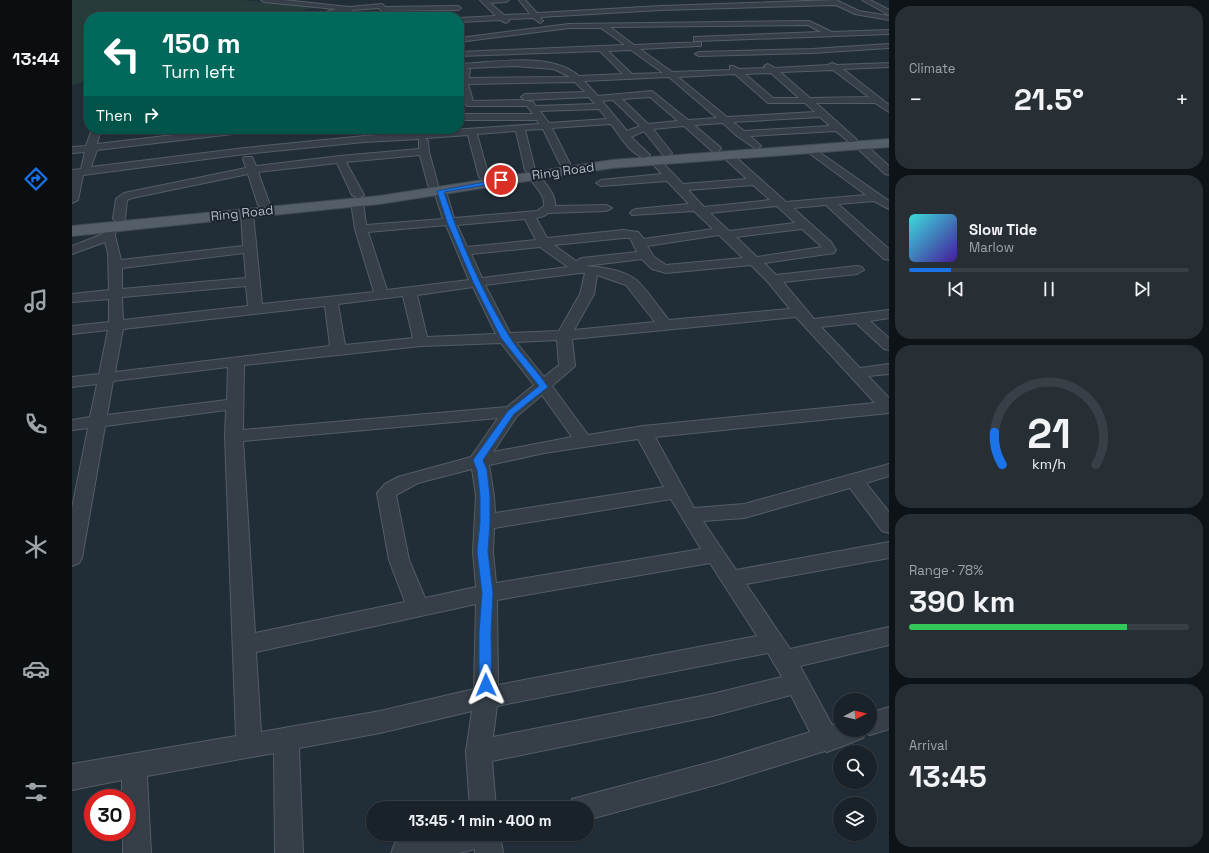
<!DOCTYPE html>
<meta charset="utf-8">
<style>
:root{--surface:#1a2229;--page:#272f35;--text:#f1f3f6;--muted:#9fa4a8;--line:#383f46;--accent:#1a73e8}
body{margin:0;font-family:"Space Grotesk",sans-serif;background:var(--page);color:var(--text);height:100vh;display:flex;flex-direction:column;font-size:15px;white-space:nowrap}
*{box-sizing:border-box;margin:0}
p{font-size:13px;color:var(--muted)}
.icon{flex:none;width:22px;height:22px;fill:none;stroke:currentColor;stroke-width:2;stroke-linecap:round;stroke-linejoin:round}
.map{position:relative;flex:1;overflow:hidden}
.side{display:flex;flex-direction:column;gap:6px;padding:6px;background:#0e1317;width:320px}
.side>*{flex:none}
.top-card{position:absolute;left:12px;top:12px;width:380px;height:122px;border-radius:16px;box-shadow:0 1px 3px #0004,0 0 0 1px var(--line);background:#00695c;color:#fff;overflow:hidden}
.needle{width:26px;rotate:83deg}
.buttons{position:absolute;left:761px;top:693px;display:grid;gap:8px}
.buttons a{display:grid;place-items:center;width:44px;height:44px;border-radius:50%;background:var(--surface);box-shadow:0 1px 3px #0004,0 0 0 1px var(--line);font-size:20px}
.speed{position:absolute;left:12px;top:789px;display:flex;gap:8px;font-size:20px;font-weight:700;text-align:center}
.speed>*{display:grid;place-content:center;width:52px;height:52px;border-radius:50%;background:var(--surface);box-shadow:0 1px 3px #0004,0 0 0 1px var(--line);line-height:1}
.speed .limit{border:6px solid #d22;background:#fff;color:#111}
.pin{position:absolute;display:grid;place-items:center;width:34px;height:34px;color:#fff;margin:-17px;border:2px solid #fff;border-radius:50%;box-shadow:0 1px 4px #0007}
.me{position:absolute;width:44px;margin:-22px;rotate:359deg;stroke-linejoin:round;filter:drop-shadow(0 0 3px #0008)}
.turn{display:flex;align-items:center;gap:14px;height:84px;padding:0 12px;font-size:18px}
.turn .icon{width:52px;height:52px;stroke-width:2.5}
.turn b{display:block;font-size:28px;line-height:34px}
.then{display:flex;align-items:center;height:38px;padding:0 12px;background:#0003;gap:8px;font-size:15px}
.big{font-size:30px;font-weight:800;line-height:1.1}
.side .card{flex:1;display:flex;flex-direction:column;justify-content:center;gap:6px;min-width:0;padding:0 14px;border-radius:16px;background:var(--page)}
.side .dial{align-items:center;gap:0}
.dial svg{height:104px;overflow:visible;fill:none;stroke:var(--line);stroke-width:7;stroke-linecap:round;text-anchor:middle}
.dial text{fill:var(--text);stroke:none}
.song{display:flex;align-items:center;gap:12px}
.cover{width:48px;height:48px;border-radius:6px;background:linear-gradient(135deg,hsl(180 70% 55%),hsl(260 70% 35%))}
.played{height:4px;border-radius:2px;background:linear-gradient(90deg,var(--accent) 15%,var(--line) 15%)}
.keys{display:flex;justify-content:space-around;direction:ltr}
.heat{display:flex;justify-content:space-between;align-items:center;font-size:22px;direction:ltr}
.charge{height:6px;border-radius:3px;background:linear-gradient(90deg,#34c759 78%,var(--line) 0)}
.trip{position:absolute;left:294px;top:801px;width:228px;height:40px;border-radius:20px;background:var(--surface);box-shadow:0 1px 3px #0004,0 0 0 1px var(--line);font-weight:800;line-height:40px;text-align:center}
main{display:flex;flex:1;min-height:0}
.tabs{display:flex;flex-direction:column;width:72px;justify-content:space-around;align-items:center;background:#0a0e10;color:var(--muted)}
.tabs .icon{width:28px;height:28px}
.tabs .on{color:var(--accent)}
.tabs b{font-size:18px;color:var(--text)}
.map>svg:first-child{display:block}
</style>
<main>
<nav class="tabs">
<b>13:44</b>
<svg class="icon on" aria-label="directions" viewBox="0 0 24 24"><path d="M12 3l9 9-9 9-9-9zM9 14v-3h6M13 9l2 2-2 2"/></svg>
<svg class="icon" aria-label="music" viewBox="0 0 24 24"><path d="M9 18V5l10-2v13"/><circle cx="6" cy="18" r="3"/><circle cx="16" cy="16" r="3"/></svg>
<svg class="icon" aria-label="phone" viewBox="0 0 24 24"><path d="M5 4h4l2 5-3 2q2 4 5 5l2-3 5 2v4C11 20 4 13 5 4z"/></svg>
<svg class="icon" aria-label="climate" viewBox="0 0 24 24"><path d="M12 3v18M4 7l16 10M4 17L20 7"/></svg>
<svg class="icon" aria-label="car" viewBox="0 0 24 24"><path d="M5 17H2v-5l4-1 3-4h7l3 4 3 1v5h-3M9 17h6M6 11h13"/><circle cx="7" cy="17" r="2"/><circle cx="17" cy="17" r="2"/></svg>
<svg class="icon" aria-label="filters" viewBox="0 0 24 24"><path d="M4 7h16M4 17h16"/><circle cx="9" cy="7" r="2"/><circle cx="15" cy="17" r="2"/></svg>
</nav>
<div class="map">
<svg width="817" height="853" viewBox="0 0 817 853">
<rect width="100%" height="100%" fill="#222e37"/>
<path fill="#273c3a" d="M0,0H170L241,7L212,17H17V80L0,85Z"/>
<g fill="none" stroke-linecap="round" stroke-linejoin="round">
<defs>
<path id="minor" d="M189,0H212L277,7L310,4L313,7L386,6L389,8L386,10L310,11L307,8L280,10L284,17H278L274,11L247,17H236L264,9L192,2Z
M408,0H437L434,2L418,3L432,15L458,14L447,0H453L465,13L590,6L764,0L787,11L817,16V20L783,14L764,5L589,10L468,17L471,21L468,23L461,18L436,19L437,21L434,23L428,20L387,22V18L424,16Z
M790,0H798L817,10V15Z
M737,21L760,32L817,30V34L625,41H622V37L749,32L736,25L538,27L562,45L629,42V46H626L568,49L600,72L658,70V66H661L667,69L694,68L692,66L696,64L703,68L756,65L760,63L765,65L817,63V67L771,69L817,105V112L803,103H744L783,138L785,140L783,142H777L764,131L678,136L689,146L684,149L665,136L651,123L622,125L648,147L649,149L644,152L640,151L612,126L581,129L600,153L595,156L591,155L572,131L559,137L578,155L573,158C557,154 548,135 539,124L480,128L498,164L493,167L488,164L471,129L453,130L463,170L462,172C470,177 485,196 483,206L534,205L540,208L534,211L476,213L472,216L464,218L475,238L551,230L566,232L572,239L641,229L622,211L560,215L558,213L560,211L564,209L617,204L595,181L529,186L524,183L529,180L590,174L577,160L582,157L586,158L611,184L675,179L651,157L650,155L655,152L659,153L714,202L794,195L733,150L732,148L737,145L817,201V209L802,201L766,204L817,249V260L812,259L754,205L721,208L759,242L764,250L762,253L692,263L704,275L785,266L790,267L792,270L785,274L711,282L742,319L817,310V318L798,321L817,338V350L812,349L784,323L749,327L788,368L817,364V374L796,376L817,398V413L583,437L622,508L672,504L817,464V476L794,483L817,512V533L810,531L778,488L672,518L631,521L664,570L817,542V558L674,584L718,649L817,627V645L728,666L760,725L768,723V730H798V713L817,707V729L798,735L793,733L791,738L755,752L753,751L647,784L515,820V808H496L500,799L647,760L738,732L719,695L640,716L420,761L424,808H398L394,752L400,711L308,733L227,748L231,853H203L202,753L75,776L79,853H51V832H55V798H50V780L0,790V764L164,736L153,436L154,410L33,426L10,558L7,563L0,566V508L16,428L0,430V420L18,417L25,384L0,387V377L27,374L36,330L0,334V326L37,322V299L0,302V294L37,290L36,253L33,242L0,254V246L31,234L32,227L38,223L44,227L43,236L49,260L171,246L169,213L175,209L179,211L181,213L190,304L302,292L283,229L279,202L281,200H289L291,202L294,225L371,219L362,191L368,188L374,191L382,218L465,211L472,206C474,195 460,183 455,175L456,173L453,170L444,131L405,134L417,177L412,180L407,177L396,135L355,138H353L356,141L357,152L366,185L365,187H357L356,185L348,155L274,162L292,195L286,198L280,195L265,163L186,172L198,205L196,207L192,208L186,205L176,174L60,198L55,200L53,219L47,223L41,219L44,199L52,193L174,168L171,159L172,157H180L184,166L268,156L347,149V139L292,142L173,154L11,175L6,200L0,203V170L9,169L13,152L0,153V147L14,146L20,129H31L28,132L25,144L153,129H183L178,132L25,150L19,167L173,148L292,136L467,124L465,120H387V114H461L455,106H395C387,94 385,81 391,68H387V64C423,63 478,51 507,76L551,74L528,51L387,56V52L553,45L529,28H497L387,42V38L497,24ZM559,50L591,73L560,74L536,51ZM442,66L482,69L498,77L397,78L398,70L396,68ZM761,70L797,97L738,98L708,72ZM699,73L727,98H701L673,74ZM663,74L696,103H733L743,112L655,117L606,77ZM597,77L645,118L616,120L580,91L526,96L512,81ZM503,82L513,92L453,94L449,97L453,100L517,97L523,104L464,106L461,102L450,100L401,101L396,84ZM578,97L606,121L576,124L550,99ZM541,100L568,126L555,131L530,101ZM527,109L535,119L477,123L468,111ZM748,117L758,126L672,131L661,122ZM681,185L698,200L632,207L616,190ZM705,206L723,223L657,231L638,213ZM453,219L464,240L395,247L385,225ZM374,225L397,280L315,290L296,232ZM730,229L750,247L685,257L664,237ZM647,235L671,258L594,265L582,257L575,246ZM551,238H558L565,252L510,258L504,261L482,245ZM468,247L496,267L410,278L399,254ZM172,253L174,278L50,289V268ZM570,259L580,269L594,273L679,265L696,282L718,309L597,320C589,311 572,285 563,279C549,269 529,267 513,266ZM508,273H513L508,294L487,331L438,333L413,285ZM525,275L554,285L583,322L502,330L522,294ZM174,286L176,306L51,320L50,297ZM401,287L424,334L355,337L345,295ZM331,296L341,338L273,345L266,304ZM253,306L258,346L43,372L51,329ZM724,317L803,403L571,426L516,435L480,386L503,366L500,339ZM485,340L487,365L472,377L444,342ZM429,343L462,385L435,407L171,430L172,365L349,346ZM156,367L155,400L35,415L41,381ZM470,395L500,437L421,452L445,416ZM426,418L399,457L326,477L313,484L305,493L317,560L333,602L183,633L171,441ZM566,439L592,487L423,513L422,496L417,465L472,453ZM400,469L404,496L401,552L404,587L353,598L337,560L324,495L346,483ZM599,499L629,549L424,583L421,552L422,528ZM638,563L685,636L426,685L425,600ZM404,604L402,689L308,711L189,732L184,652ZM696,653L710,677L640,694L421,737L425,706Z
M817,44V48L740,53L627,56L623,54L627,52L740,49Z
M788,142L792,143L817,166V175L813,174L784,147L783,145L784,143Z
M354,834H428L431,853H403V849L387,853H319L323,843Z"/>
<path id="major" d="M817,139V147L540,168L307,204L0,236V226L307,196L540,160Z"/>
</defs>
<use href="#minor" stroke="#535d65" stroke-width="2"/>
<use href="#major" stroke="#424b54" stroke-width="2"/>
<use href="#minor" fill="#363f48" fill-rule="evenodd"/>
<use href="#major" fill="#545e68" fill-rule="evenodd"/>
</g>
<path fill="#1a73e8" stroke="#114b97" d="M429,179H431V182L372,192C387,239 411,294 437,336C448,354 464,369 476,387L442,414L411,460L415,470L418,496V522L416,552L421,593L419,633L420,685L418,689L414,690L409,689L407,685V633L410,593L405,552L408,522V496L405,470L401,460L436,411L467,386L429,338L401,282L375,222L365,191Z"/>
<g text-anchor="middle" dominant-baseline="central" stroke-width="4" stroke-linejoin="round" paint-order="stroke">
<g font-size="13" fill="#b0bac4" stroke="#1b242c">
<text transform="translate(491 171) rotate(-8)">Ring Road</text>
<text transform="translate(170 213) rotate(-6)">Ring Road</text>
</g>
</g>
</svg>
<div class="buttons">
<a><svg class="needle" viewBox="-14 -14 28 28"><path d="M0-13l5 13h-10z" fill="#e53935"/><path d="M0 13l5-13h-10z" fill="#9fa4a8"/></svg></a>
<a><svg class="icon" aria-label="search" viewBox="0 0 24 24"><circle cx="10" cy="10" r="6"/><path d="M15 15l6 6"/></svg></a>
<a><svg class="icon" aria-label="layers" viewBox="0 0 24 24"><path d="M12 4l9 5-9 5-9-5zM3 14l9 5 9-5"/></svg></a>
</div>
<div class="speed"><div class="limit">30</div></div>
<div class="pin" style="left:429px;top:180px;background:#d93025"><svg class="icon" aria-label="arrive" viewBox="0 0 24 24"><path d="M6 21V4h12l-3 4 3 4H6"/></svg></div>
<svg class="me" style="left:414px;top:685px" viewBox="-20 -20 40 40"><path d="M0-17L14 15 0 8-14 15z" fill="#1a73e8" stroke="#fff" stroke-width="4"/></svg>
<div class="trip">13:45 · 1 min · 400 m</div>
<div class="top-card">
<div class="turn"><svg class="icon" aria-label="left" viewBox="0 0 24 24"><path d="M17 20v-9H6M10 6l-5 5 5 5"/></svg><div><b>150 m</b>Turn left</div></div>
<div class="then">Then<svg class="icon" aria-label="right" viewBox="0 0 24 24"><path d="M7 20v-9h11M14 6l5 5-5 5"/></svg></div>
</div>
</div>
<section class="side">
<div class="card"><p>Climate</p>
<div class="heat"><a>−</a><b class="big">21.5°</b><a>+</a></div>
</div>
<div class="card">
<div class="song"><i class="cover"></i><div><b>Slow Tide</b><p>Marlow</p></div></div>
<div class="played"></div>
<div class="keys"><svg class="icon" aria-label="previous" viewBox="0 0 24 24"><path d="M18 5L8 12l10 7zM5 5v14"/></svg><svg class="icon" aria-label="pause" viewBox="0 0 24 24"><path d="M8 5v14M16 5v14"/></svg><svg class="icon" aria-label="next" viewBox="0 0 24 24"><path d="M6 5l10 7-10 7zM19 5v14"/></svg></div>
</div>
<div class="card dial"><svg viewBox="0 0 100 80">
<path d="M14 69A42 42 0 1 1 86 69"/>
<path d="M14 69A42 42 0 0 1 8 44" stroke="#1a73e8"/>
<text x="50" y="56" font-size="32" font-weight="700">21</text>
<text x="50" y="72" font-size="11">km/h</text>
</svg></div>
<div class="card"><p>Range · 78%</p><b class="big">390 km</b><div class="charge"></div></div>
<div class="card"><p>Arrival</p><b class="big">13:45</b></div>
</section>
</main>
